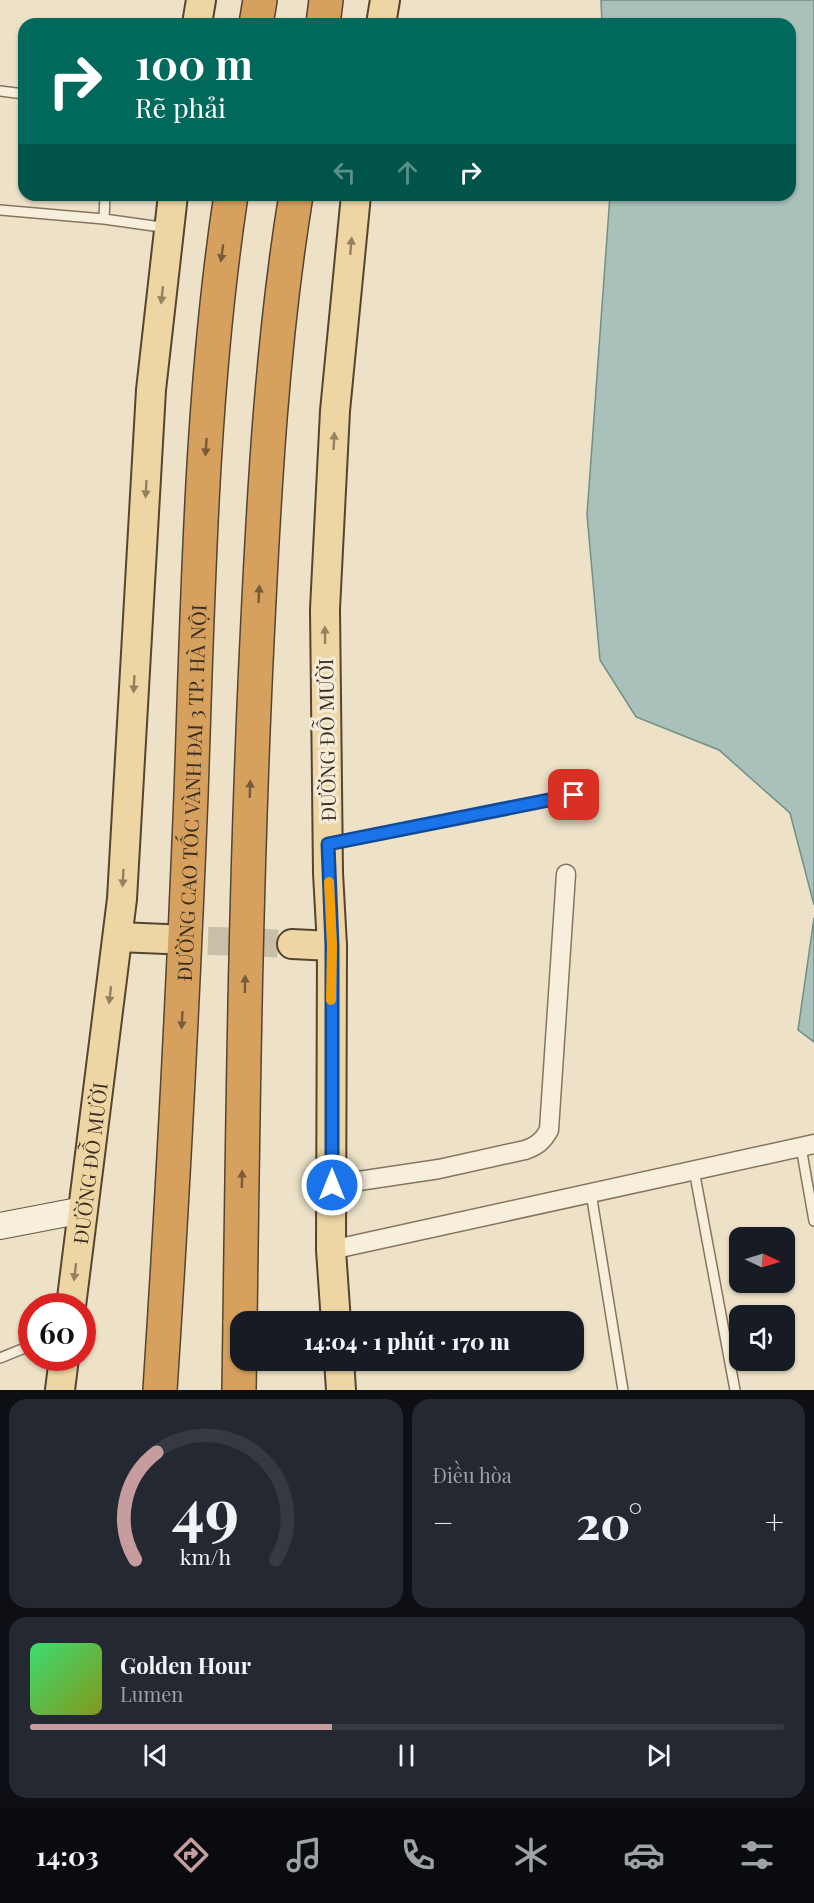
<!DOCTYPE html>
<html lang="vi">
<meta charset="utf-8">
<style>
:root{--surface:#171b24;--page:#242831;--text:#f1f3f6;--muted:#9ea1a6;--line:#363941;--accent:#c79c9e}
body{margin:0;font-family:"Playfair Display",serif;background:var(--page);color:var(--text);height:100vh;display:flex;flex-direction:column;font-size:22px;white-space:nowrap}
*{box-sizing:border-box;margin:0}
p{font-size:20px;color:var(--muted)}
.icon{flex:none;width:33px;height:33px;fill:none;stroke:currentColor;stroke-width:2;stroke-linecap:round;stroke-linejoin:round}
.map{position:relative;height:1390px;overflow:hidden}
.details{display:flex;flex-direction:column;gap:9px;padding:9px;background:#0d0f14;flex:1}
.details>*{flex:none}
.hud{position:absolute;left:18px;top:18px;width:778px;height:183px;border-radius:18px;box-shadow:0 2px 4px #0004;background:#00695c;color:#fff;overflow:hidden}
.needle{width:39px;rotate:94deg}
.fabs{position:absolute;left:729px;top:1227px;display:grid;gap:12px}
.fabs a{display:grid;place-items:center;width:66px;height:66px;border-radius:12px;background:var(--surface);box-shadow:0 2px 4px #0004;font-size:30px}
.speed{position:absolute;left:18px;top:1293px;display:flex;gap:12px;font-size:30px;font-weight:700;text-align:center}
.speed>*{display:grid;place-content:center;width:78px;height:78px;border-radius:50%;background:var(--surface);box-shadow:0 2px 4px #0004;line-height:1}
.speed .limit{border:9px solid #d22;background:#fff;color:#111}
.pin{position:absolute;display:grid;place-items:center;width:51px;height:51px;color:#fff;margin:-26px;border-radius:12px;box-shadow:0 3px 9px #0006}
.me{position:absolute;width:66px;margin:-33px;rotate:0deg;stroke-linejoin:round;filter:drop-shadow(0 0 4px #0008)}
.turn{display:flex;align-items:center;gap:21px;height:126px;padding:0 18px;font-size:27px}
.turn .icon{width:78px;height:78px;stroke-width:2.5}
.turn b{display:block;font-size:42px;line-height:51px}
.lanes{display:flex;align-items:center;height:57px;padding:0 18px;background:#0003;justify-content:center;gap:30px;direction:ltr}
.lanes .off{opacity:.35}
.big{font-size:45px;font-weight:800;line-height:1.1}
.details .card{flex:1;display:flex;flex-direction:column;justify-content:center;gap:9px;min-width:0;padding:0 21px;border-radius:18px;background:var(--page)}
.details .dial{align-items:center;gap:0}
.dial svg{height:156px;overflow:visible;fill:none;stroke:var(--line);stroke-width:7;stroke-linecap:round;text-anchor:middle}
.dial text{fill:var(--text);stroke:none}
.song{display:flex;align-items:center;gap:18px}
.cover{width:72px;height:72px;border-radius:9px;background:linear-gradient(135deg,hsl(140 70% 55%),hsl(70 70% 35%))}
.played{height:6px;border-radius:3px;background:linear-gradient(90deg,var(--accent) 40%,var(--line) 40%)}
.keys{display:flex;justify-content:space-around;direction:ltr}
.heat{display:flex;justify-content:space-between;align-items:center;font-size:33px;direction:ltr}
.details .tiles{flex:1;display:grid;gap:9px;grid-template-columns:1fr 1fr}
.card:last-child{grid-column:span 2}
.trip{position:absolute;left:230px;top:1311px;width:354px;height:60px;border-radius:18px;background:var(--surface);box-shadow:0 2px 4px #0004;font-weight:800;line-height:60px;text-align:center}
.dock{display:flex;height:96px;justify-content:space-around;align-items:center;background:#090b0e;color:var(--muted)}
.dock .icon{width:42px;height:42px}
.dock .on{color:var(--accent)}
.dock b{font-size:27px;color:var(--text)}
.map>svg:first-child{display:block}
</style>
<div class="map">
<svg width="814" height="1390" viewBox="0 0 814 1390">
<rect width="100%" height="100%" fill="#ede2c8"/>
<path fill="#a9c1ba" stroke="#708f87" stroke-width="1.5" d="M601,0H814V905L790,813L719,750L636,717L600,660L587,515L610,195H790V24H602Z
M814,918V1042L798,1030Z"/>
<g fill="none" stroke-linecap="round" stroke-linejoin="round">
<path stroke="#c9bea7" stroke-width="28" stroke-dasharray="28 14" stroke-linecap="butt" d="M166,939L292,944"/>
<defs>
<path id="lane" d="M0,91L24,94
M0,210L104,219L168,228
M104,219L105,195
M330,843L574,795
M801,1147L814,1221
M694,1170L735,1390
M591,1193L623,1390
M0,1358L32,1345"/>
<path id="street" d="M332,1185L439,1169L525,1150C537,1146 543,1141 549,1130L566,874
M331,1250L814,1144"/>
<path id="secondary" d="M0,1226L83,1210"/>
<g id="primary">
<path d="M197,24L201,0"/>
<path d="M381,24L385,0"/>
<path d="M118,937L166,939"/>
<path d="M292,944L332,946"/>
<path id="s1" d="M71,1306L122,899L151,390L173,195"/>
<path d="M336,1322L331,1250L332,946L328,873L325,609L335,411L356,195"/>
<path d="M339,1360L341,1390"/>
<path d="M60,1390L64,1358"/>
</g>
<g id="highway">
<path d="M256,24L260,0"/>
<path d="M323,24L326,0"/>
<path d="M240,1322C243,1095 246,868 257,641C264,492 272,342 296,195"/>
<path id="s2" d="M160,1390C173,1192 183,994 191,795C198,595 201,393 231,195"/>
<path d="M239,1390L240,1322"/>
</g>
</defs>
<use href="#lane" stroke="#88745e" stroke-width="12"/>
<use href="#street" stroke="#88745e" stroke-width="21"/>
<use href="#secondary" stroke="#6a5541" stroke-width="28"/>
<use href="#primary" stroke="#564332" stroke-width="32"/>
<use href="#highway" stroke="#564332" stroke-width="36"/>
<use href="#lane" stroke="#f7efdb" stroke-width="9"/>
<use href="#street" stroke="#f7efdb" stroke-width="18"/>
<use href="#secondary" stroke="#f7efdb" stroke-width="26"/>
<use href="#primary" stroke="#edd6a3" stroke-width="28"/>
<use href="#highway" stroke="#d6a15e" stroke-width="33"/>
</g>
<defs><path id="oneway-solid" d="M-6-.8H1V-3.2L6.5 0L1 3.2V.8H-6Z" transform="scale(1.5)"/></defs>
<g fill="#938162">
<use href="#oneway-solid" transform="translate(351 246) rotate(-85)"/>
<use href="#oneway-solid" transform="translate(162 295) rotate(96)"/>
<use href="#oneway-solid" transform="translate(334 441) rotate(-87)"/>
<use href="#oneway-solid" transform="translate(146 489) rotate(93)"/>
<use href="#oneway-solid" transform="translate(325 635) rotate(-91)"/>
<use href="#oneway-solid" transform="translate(134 684) rotate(93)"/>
<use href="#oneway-solid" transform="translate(123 878) rotate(93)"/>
<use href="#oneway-solid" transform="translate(110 995) rotate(97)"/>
<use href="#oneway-solid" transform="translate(75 1272) rotate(97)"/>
</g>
<g fill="#785b39">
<use href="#oneway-solid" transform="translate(222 253) rotate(98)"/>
<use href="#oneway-solid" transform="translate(206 447) rotate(94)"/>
<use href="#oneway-solid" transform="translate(259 594) rotate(-87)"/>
<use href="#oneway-solid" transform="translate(250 789) rotate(-88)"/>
<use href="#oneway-solid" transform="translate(245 984) rotate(-89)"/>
<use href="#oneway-solid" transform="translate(182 1020) rotate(93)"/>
<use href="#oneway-solid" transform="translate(242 1179) rotate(-89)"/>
</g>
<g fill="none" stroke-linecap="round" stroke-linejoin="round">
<defs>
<path id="route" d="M332,1185V946L328,844L574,795"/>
</defs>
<use href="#route" stroke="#114b97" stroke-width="15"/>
<use href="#route" stroke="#1a73e8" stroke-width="10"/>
<path stroke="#f59e0b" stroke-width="10" d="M329,882L332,946L331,1000"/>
</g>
<g text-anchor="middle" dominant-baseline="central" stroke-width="6" stroke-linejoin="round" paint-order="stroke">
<g font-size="20" fill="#392c21" stroke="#f4ecd8">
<text transform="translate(326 740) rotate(-91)">ĐƯỜNG ĐỖ MƯỜI</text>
<text stroke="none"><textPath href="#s2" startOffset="598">ĐƯỜNG CAO TỐC VÀNH ĐAI 3 TP. HÀ NỘI</textPath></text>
<text stroke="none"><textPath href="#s1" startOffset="144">ĐƯỜNG ĐỖ MƯỜI</textPath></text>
</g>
</g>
</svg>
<div class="fabs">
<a><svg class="needle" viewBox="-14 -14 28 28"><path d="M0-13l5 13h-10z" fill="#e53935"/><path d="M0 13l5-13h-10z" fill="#9ea1a6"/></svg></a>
<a><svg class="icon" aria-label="sound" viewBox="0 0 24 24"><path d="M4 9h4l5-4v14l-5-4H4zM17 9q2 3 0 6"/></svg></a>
</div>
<div class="speed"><div class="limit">60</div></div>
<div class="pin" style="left:574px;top:795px;background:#d93025"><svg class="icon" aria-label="arrive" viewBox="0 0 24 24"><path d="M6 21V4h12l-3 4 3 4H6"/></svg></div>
<svg class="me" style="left:332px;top:1185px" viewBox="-20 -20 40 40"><circle r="17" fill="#1a73e8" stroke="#fff" stroke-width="3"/><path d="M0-11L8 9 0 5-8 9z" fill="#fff"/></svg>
<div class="trip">14:04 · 1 phút · 170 m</div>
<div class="hud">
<div class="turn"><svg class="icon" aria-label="right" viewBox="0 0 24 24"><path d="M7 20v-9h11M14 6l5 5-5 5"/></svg><div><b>100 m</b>Rẽ phải</div></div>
<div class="lanes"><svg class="icon off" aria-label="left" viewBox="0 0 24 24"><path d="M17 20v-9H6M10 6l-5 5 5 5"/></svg><svg class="icon off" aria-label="ahead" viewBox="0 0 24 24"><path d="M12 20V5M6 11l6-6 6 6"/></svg><svg class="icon" aria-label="right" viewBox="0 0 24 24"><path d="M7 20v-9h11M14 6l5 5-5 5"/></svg></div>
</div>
</div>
<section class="details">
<div class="tiles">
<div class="card dial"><svg viewBox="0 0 100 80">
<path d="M14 69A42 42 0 1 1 86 69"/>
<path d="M14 69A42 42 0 0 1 25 14" stroke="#c79c9e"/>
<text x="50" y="56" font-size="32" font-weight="700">49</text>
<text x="50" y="72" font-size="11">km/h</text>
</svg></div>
<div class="card"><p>Điều hòa</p>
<div class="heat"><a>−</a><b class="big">20°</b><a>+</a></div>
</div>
<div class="card">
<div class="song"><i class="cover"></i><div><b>Golden Hour</b><p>Lumen</p></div></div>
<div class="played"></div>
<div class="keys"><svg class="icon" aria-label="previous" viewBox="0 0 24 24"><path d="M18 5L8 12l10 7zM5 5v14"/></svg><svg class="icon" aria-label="pause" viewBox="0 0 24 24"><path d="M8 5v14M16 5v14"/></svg><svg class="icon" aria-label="next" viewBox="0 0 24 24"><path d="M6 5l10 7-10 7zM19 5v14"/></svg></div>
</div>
</div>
</section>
<nav class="dock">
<b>14:03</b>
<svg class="icon on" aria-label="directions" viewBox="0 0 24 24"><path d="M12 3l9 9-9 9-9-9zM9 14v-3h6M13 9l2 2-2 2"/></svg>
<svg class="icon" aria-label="music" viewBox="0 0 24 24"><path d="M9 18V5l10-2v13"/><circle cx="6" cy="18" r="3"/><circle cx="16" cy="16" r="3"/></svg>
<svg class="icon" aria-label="phone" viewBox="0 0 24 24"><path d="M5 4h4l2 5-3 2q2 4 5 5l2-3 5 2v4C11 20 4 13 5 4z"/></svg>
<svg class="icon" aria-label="climate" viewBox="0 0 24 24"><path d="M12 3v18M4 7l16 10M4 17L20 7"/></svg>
<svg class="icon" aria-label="car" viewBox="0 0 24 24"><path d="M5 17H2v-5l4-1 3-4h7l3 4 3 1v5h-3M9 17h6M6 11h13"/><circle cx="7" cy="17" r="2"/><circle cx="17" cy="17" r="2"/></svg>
<svg class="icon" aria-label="filters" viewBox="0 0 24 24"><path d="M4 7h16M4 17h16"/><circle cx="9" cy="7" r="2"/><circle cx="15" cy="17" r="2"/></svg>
</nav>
